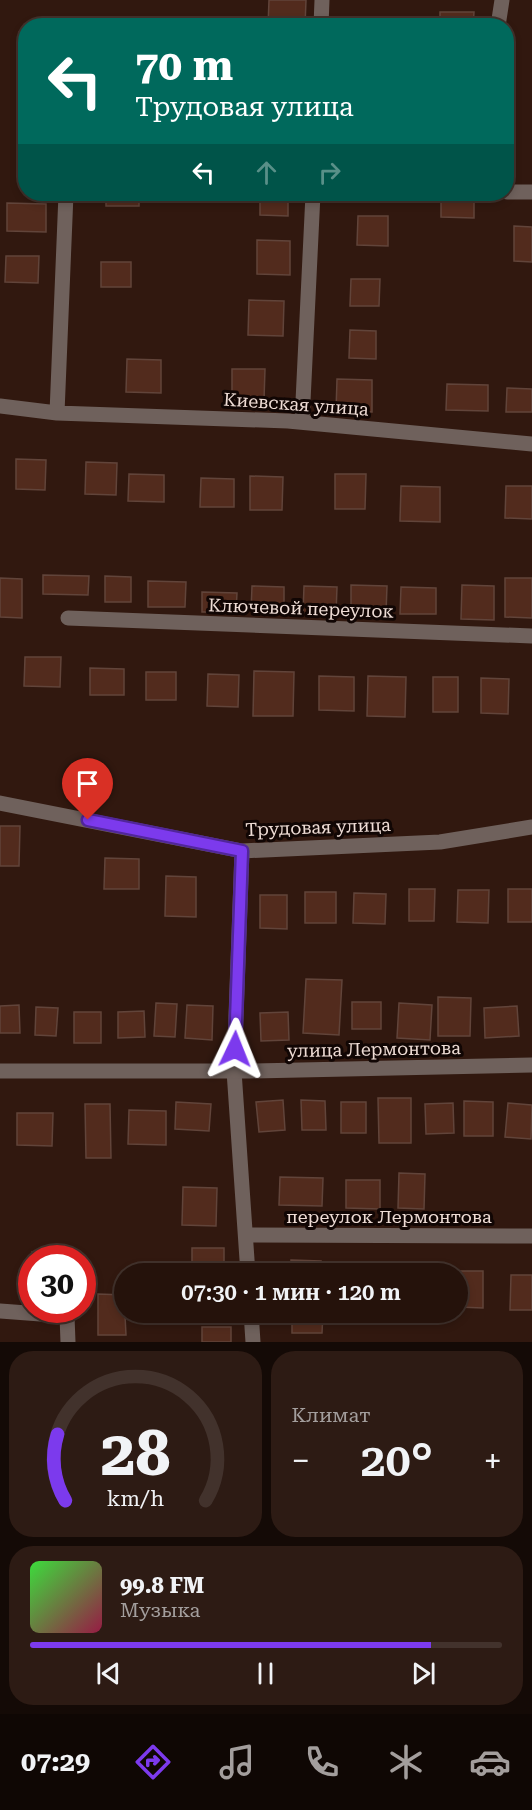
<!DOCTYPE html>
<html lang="ru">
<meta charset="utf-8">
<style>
:root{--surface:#25120b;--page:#2d1b14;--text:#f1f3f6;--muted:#a39e9d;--line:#42322c;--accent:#7c3aed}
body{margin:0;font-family:"Roboto Serif",serif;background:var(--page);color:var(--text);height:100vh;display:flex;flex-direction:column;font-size:22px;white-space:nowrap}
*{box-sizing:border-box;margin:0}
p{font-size:20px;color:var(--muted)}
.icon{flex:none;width:33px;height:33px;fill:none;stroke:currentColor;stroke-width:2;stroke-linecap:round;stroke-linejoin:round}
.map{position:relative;height:1342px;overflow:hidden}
.details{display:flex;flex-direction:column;gap:9px;padding:9px;background:#140a06;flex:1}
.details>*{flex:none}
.hud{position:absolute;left:18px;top:18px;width:496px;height:183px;border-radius:24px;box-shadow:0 3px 9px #0003,0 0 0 2px var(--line);background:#00695c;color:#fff;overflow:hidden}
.speed{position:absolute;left:18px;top:1245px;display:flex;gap:12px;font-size:30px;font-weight:700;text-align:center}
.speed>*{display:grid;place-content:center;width:78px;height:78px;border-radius:50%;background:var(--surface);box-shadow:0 3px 9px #0003,0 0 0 2px var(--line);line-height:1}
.speed .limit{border:9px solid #d22;background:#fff;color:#111}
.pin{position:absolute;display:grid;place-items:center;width:51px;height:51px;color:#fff;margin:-62px -26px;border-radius:50% 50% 50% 0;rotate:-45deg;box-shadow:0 0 6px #0007}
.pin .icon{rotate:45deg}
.me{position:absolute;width:66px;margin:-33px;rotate:2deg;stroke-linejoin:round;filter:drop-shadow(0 0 4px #0008)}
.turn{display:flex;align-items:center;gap:21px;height:126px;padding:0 18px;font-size:27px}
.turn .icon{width:78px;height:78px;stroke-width:2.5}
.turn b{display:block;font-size:42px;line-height:51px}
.lanes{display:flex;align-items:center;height:57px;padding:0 18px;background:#0003;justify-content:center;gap:30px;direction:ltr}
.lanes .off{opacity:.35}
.big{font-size:45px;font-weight:600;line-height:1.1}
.details .widget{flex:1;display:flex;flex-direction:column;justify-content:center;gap:9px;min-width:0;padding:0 21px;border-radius:24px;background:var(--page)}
.details .dial{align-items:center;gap:0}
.dial svg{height:156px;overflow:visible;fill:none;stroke:var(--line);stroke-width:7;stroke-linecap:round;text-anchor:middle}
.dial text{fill:var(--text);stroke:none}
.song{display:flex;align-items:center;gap:18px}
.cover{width:72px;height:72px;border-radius:9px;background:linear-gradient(135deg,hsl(120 70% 55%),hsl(340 70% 35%))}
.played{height:6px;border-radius:3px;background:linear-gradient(90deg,var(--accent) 85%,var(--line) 85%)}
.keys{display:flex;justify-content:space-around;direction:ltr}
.heat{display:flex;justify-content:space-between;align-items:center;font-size:33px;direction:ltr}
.details .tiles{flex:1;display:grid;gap:9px;grid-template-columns:1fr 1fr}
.widget:last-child{grid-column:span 2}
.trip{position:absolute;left:114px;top:1263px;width:354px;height:60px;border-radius:30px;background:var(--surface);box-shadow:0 3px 9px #0003,0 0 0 2px var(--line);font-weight:600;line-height:60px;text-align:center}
.tabs{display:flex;height:96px;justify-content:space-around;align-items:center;background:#0f0704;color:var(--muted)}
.tabs .icon{width:42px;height:42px}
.tabs .active{color:var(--accent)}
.tabs b{font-size:27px;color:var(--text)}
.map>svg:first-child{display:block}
</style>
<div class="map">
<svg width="532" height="1342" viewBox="0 0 532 1342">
<rect width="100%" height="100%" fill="#31180f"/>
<path fill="#522b1d" stroke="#61443a" stroke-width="1.5" d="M269,0H306L305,26H268Z
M440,12H474L473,26H440Z
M373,19L399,20V26H373Z
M19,32H26V59L18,58Z
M18,123H26V159L17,158Z
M106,194H139V206H106Z
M260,194H288V216L260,215Z
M441,194H474V218L441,217Z
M7,203L46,204V232L7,231Z
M358,216H388V246L357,245Z
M514,226L532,227V262L514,261Z
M257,240L290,241V275L257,274Z
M6,256H39L38,283L5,282Z
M101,262H131V287H101Z
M351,279H380L379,306H350Z
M249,300L284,301L283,336L248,335Z
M350,330L376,331V359L349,358Z
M127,359L161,360V393L126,392Z
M232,369H265L264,400H232Z
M337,379L372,380V412L336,411Z
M447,384L488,385V411L446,410Z
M507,388L532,389V412H506Z
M16,459L46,460L45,490L16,489Z
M86,462L117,463L116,495L85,494Z
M129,474L164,475V502L128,501Z
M335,474H366L365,509H335Z
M250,476L283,477L282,510H250Z
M201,478L234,479V507H200Z
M401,486L440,487V522L400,521Z
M506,486H532V519L505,518Z
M43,575L89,576L88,595L43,594Z
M105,576L131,577V602H105Z
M0,578L22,579V618L0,617Z
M505,578H532V618L505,617Z
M148,581L186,582L185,607H148Z
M351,585L387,586L386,613L351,612Z
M462,585L494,586V620L461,619Z
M252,586L284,587V612L251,611Z
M304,586L337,587L336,614L303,613Z
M401,587L436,588V614H400Z
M202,592L237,593L236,612H202Z
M25,657H61L60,687L24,686Z
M90,668L124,669V695H90Z
M254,671L294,672L293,716H253Z
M146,672H176V700H146Z
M208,674L239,675L238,707L207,706Z
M319,676L354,677V711L319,710Z
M368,676L406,677L405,717L367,716Z
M433,677H458V712H433Z
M481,678L509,679L508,714L481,713Z
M0,826H20L19,866H0Z
M105,858L139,859V889H104Z
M166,876L196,877V917L165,916Z
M409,889H435L434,921H409Z
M508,889H532V922H508Z
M458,890H489L488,923L457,922Z
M305,892H336V923H305Z
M354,893L386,894L385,924L353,923Z
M260,895H287V929L260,928Z
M306,979L342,980L339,1035L303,1033Z
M438,997L471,998L470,1036H438Z
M352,1002H381V1029H352Z
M156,1003L177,1004L175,1037L154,1036Z
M399,1003L432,1005L430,1040L397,1038Z
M19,1005L20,1033H0V1006Z
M187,1005L213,1006L212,1040L185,1038Z
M517,1006L519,1036L485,1038L484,1008Z
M36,1007L58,1008L56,1036L35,1035Z
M144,1011L145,1037L118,1038V1012Z
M74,1012H101V1043H74Z
M288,1012L289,1040L261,1041L260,1013Z
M378,1098H411V1143H379Z
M283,1100L285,1130L259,1132L256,1102Z
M301,1100L325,1101L326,1130H302Z
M464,1101L493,1102V1136H464Z
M176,1102L211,1104L209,1131L175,1129Z
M341,1102H366V1133H341Z
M453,1103L454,1133L426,1134L425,1104Z
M508,1103L532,1105L531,1139L505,1137Z
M85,1104H110L111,1158H86Z
M129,1110L166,1111V1145L128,1144Z
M17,1113H53L52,1146L17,1145Z
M399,1173L425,1174L424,1209L398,1208Z
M280,1177L323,1178L322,1206L279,1205Z
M346,1180H380V1209L346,1208Z
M183,1187L217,1188L216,1226L182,1225Z
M192,1248H224V1274H192Z
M32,1252H67V1258H32Z
M291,1260L321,1261V1274H291Z
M350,1262L375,1263V1274H350Z
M405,1265L433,1266V1274H405Z
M455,1271H483V1308L458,1307V1274H455Z
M511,1275H532V1310H510Z
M98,1294L124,1295L126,1335H98Z
M292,1312H323L322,1333H292Z
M202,1327H231V1342H202Z"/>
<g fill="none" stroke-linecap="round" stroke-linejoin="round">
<path stroke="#6f615c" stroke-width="15" d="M321,26L322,0
M498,26L502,0
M507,192H532
M0,406L57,413L288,421L532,444
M57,413L66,194
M302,422L313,194
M68,618L532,636
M0,803L242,851L440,842L532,827
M242,851L234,1071L248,1274
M246,1235L532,1236
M0,1311L67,1316L68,1342
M251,1312L253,1342"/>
<path stroke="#6f615c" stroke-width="15" d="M0,1071H250L532,1065"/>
</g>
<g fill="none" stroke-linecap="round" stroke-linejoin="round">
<defs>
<path id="route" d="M88,820L242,851L235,1049"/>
</defs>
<use href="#route" stroke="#51269a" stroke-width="15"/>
<use href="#route" stroke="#7c3aed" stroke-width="10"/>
</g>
<g text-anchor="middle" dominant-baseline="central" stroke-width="6" stroke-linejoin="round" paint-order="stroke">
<g font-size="18" fill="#eedcd5" stroke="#110604">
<text transform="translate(296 404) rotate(4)">Киевская улица</text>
<text transform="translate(301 608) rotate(2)">Ключевой переулок</text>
<text transform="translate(318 827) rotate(-2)">Трудовая улица</text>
<text transform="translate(374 1049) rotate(-1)">улица Лермонтова</text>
<text x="389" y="1216">переулок Лермонтова</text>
</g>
</g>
</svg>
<div class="speed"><div class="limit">30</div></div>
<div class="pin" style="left:88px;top:820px;background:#d93025"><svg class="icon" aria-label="arrive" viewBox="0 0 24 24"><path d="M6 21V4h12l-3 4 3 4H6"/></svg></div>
<svg class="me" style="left:235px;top:1049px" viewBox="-20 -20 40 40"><path d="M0-17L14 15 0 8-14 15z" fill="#7c3aed" stroke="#fff" stroke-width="4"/></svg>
<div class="trip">07:30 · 1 мин · 120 m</div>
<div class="hud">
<div class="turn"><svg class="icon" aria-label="left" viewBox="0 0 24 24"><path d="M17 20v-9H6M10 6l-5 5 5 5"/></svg><div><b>70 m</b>Трудовая улица</div></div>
<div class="lanes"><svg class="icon" aria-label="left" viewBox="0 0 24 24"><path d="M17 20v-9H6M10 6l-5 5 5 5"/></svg><svg class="icon off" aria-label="ahead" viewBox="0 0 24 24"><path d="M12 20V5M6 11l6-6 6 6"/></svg><svg class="icon off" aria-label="right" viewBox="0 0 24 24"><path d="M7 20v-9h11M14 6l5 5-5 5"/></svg></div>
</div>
</div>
<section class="details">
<div class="tiles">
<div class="widget dial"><svg viewBox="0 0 100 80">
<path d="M14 69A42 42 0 1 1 86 69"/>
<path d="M14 69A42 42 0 0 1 10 35" stroke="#7c3aed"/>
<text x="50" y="56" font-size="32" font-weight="700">28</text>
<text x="50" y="72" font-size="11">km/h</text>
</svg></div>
<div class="widget"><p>Климат</p>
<div class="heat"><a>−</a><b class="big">20°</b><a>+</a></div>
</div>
<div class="widget">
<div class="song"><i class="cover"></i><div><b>99.8 FM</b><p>Музыка</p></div></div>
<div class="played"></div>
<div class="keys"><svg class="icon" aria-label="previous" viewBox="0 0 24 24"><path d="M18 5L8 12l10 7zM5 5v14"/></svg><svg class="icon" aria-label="pause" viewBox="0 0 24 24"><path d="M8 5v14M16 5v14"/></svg><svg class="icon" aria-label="next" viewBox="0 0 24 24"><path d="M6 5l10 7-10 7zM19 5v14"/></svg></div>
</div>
</div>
</section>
<nav class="tabs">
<b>07:29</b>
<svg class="icon active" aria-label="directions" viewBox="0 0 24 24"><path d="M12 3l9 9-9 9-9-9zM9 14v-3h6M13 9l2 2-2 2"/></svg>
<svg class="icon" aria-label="music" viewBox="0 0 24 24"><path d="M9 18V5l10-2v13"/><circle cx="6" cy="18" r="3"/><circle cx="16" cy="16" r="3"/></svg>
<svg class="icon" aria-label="phone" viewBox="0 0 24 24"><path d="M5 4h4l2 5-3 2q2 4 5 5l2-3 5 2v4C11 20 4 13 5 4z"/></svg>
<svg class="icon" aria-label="climate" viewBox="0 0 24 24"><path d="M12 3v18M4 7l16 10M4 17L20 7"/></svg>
<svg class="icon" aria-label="car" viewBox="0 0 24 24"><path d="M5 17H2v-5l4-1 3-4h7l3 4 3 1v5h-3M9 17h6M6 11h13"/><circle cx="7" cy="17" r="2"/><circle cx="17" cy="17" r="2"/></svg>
</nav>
